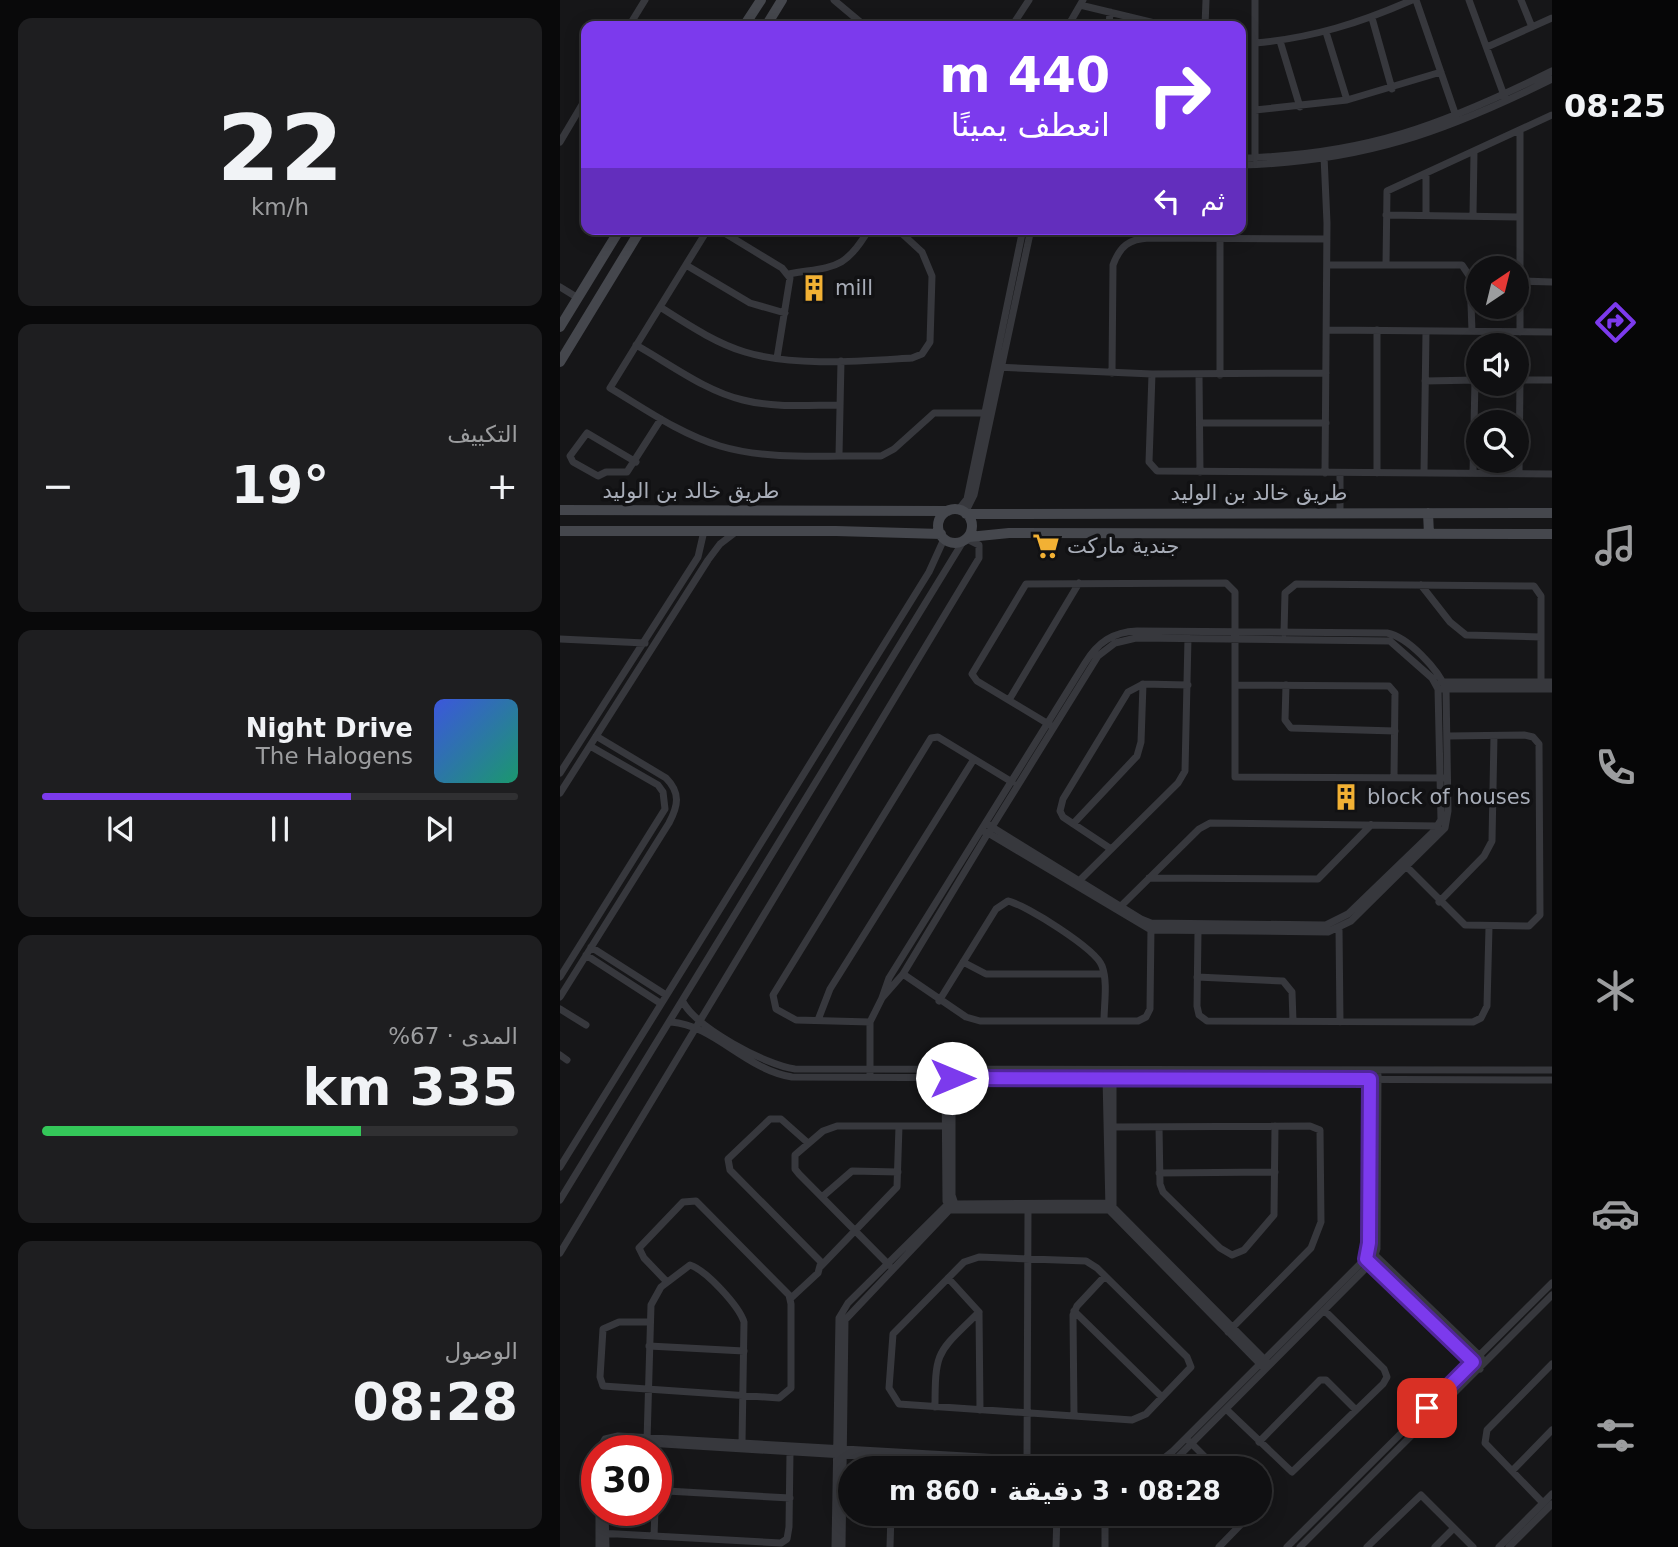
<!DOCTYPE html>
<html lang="ar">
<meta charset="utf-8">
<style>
:root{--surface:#101012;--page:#1e1e20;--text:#f1f3f6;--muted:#9c9d9f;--line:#303032;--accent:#7c3aed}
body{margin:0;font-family:"DejaVu Sans","Noto Sans Arabic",sans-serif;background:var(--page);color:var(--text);direction:rtl;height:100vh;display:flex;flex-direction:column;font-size:26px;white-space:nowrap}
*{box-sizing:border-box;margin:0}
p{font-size:23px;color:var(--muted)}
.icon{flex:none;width:38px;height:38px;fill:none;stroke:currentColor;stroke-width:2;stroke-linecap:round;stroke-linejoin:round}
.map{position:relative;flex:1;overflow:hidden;direction:ltr}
.side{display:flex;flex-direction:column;gap:18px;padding:18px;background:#09090a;width:560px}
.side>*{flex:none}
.banner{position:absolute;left:21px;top:21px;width:665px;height:214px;border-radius:14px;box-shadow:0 4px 18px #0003,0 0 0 2px var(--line);direction:rtl;background:#7c3aed;color:#fff;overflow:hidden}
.needle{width:46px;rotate:35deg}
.tools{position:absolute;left:906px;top:256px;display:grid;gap:14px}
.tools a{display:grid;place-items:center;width:63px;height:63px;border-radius:50%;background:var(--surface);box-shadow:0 4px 18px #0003,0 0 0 2px var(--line);font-size:35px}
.speed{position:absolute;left:21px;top:1435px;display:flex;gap:14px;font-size:35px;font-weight:700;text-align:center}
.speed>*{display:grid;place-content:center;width:91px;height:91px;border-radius:50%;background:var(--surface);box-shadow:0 4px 18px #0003,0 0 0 2px var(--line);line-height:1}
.speed .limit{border:10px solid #d22;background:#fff;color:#111}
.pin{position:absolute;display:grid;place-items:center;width:60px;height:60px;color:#fff;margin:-30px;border-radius:14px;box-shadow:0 4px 10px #0006}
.me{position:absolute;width:77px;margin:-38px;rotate:90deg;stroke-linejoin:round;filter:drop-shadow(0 0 5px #0008)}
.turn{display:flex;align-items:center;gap:24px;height:147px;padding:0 21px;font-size:32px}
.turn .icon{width:91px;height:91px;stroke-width:2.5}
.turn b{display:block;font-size:49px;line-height:60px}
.then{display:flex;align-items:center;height:66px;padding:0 21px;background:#0003;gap:14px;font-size:26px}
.big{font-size:52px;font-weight:600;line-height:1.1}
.side .tile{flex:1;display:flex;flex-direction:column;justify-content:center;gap:10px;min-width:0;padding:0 24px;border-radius:14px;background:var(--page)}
.side .dial{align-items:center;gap:0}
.dial b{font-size:91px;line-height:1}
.song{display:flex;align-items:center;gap:21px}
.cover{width:84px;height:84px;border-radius:10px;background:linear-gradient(135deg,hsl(230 70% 55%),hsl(160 70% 35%))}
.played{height:7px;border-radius:4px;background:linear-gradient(90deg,var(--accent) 65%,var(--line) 65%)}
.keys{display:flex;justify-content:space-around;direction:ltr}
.heat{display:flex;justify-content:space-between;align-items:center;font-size:38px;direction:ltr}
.charge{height:10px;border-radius:5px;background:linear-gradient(90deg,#34c759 67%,var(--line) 0)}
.trip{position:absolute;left:278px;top:1456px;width:434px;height:70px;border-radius:35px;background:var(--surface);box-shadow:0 4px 18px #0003,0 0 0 2px var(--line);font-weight:600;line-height:70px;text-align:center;direction:rtl}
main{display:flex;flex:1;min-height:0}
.menu{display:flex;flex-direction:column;width:126px;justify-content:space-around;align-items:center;background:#060607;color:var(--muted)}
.menu .icon{width:49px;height:49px}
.menu .active{color:var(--accent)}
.menu b{font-size:32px;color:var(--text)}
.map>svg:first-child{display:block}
</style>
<main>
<nav class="menu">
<b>08:25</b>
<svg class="icon active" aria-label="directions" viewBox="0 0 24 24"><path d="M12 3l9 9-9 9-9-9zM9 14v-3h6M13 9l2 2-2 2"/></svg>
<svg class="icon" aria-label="music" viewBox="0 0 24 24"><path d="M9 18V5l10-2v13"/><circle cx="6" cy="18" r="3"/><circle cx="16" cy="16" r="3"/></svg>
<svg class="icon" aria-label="phone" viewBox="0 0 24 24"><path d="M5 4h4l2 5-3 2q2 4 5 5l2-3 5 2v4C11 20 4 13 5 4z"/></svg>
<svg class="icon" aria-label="climate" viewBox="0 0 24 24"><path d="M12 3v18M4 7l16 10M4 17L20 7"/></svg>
<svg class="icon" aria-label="car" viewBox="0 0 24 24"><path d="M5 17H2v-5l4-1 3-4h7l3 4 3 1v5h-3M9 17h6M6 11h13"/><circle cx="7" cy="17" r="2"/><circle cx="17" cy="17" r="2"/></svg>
<svg class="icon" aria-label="filters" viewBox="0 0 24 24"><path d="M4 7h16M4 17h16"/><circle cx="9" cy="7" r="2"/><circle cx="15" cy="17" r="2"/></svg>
</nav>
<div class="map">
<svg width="992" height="1547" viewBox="0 0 992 1547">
<rect width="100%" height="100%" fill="#161618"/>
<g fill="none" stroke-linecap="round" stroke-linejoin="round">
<path stroke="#37383d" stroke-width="7" d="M274,0L305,26
M856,0L897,119
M909,0L945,98
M961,0L972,27
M520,5L607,26
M812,18L832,89
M69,26L85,0
M452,26L469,0
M508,26L523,0
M549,26L550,12
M645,26L646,0
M766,32L787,100
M720,41L740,107
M695,43C752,38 800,23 852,0
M927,47L992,18
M695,110L787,100L881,72
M960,130V332
M0,142L26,98
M764,156L767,223L765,473
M681,158C805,155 883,125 992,71
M695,158V0
M681,165C802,162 885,132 992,79
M866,173V215
M826,215L959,217
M913,215L914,152
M148,229L50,388C85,409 120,434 160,446C210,461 269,455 321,456L334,449L374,413H425
M158,229L222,268L230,278L217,358
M660,239V375
M126,265L190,303L225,313
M767,265H902L910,277L912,331
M826,265L827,191L992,115
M229,274C273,266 285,271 309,229
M960,281L992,282
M0,287L18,298
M100,307C127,324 155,343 185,352C234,367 301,361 352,358L362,354L370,342L372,276L362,252L337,229
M767,330L992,332
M76,345C110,364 145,391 183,400C214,408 248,405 280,405
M435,367L592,374L766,373
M552,373L553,265C560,246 569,239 589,238L767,239
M592,374L589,462L597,471L992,474
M639,375L640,472
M958,380H992
M865,381L917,380
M640,423H766
M279,455L281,361
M76,462L27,433L10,456L13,462L38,476L46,472H67L101,419
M817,473V330
M864,473L866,331
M913,473L915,380
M959,473L960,380
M399,509L407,499L463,229
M780,512V473
M405,513L414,495L471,229
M861,585L890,622L906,635L981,637
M724,633L725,593L736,584L974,586L981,596V682
M0,639L85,643
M881,682H992
M675,685L829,686L835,693L834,777
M726,685L725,720L731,728L835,731
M882,689H992
M449,700L519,583
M490,725L417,681L412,674L466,584L666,583L675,592V777L884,778
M0,773L138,557L144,531
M0,793L148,560L160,544L177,531
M513,824L577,756L581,742L583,684
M422,830L428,833L591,930L768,932L791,921L885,828L888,811L886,689C878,669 848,637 827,633L577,631C553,632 538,642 525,663L329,978L322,998L343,974L428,833L432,827L538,656L555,643L576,638L830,641L872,678L878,689L881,820L874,831L788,914L766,925L591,923L581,919L432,827L426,823
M551,849L503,817L500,811L503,799L568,692L583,684L628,685
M847,867L905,925L969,926L980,915L979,744L973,737L964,735L888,736
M589,878L758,879L811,825
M519,881L618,783L625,771L628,638
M879,902L924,856L932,841L934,736
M561,906L639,829L650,823L878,826
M779,928L780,1022
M638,932L637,1006L639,1015L647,1021L913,1022L921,1018L927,1006L929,927
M31,947L106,995
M26,955L100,1003
M403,962L426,974H544
M343,974L406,1017L420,1021H578L586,1017L590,1009L591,927
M0,977L105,809L103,792L98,785L30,746
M637,977L723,981L732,992L733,1021
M0,997L109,823C118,806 121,793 106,778L36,736
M379,1001L436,909L448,901C466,905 536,949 542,966C548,982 544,1004 544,1021
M123,1002C137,1028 205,1065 235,1069L992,1070
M0,1009L26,1025
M258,1020L270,989L414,759
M111,1022C154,1025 186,1070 232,1077L992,1080
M310,1022L236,1020L216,1009L213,995L371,738L378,737L452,782
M0,1055L7,1060
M310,1073V1022L322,998
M553,1074V1207L707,1362
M385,1076L386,1201L390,1210H551
M392,1076V1195L395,1204L548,1203
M546,1077L549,1210L702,1366
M553,1127L750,1126L760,1130L761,1222L751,1248L668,1332
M599,1127L600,1184L603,1192L660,1248L672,1255L684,1250L714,1215L715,1126
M0,1167L369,572L384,539
M599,1173L715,1172
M262,1197L292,1171L338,1172
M0,1200L404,540
M0,1253L419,558V545L407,539
M814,1254L921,1357
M419,1257L526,1261L537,1268L627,1357L631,1367L586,1414L572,1420L339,1404L329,1388L333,1334L404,1262Z
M809,1262L920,1369
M329,1265L239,1174L235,1169V1155L263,1131L277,1126H385
M261,1266L337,1187L339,1126
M388,1278L419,1312L420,1410
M230,1299L258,1273L261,1262L170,1170L168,1159L210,1119H221L248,1143
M514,1311L602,1397
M89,1322H59L43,1329L40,1377L43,1386L219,1398L231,1388V1304L229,1295L136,1201L123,1202L79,1248L84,1258L107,1282
M89,1346L184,1351
M375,1407C375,1348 378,1353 419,1312
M666,1409L732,1472L823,1384L827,1377L824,1369L765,1311
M514,1416L513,1315L517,1306L545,1276
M87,1441L91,1305L101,1287L130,1265C146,1270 179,1306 184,1322L182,1443
M629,1441L656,1468
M699,1442L760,1380H766L796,1410
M38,1451L45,1439L58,1436L581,1466L599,1462L613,1451L808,1256L810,1070
M44,1451L54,1443H87L496,1468
M467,1460L468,1211
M603,1468L616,1459L813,1261L817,1249L818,1075
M952,1471L992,1430
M96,1496L107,1491L230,1498
M983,1503L925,1443L927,1430L992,1364
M39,1510V1547
M45,1510L46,1547
M545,1518L601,1520L625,1514
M39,1533L221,1543L227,1539L229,1527L230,1452
M94,1536L95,1510
M275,1547L279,1318L288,1303L392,1200
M282,1547L285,1320L395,1204
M330,1547L331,1514
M496,1547L497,1514
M545,1547V1516
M659,1547L691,1514
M727,1547L992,1283
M740,1547L992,1295
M807,1547L861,1495L913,1547
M875,1547L894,1528
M939,1547L992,1494
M949,1547L992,1504"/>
<path stroke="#45474d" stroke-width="10" d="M184,26L201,0
M206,26L222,0
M0,327L60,229
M0,362L81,229
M378 526a17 17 0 1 1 34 0a17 17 0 1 1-34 0Z
M0,510L388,511
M868,513L869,534
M406,514L992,513
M0,531H276L381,534
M409,537L449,533L992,534"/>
</g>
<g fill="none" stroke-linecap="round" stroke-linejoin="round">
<defs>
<path id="route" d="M392,1078L810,1079L809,1243L806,1259L913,1362L867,1408"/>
</defs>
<use href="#route" stroke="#51269a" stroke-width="18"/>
<use href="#route" stroke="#7c3aed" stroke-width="12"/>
</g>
<defs>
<symbol id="building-bare" viewBox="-9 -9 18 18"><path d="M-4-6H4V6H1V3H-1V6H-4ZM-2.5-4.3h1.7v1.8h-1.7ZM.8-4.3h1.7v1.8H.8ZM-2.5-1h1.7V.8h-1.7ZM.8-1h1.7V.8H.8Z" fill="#f2b134" stroke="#111113" stroke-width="2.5" paint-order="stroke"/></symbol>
<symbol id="supermarket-bare" viewBox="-9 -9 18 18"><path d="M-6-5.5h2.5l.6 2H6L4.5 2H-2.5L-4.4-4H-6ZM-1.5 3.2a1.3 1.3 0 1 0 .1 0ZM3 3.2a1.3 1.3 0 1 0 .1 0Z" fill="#f2b134" stroke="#111113" stroke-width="2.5" paint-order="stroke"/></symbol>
</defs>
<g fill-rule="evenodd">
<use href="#building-bare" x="235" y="269" width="38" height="38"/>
<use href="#supermarket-bare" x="467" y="527" width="38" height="38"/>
<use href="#building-bare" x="767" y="778" width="38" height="38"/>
</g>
<g text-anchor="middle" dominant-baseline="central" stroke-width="7" stroke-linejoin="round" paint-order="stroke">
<g font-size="21" fill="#a8adb8" stroke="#111113" text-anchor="start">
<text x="275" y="288">mill</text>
<text x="507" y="546">جندية ماركت</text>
<text x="807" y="797">block of houses</text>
</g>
<g font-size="21" fill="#a8adb8" stroke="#111113">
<text x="131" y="491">طريق خالد بن الوليد</text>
<text x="699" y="493">طريق خالد بن الوليد</text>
</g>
</g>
</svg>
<div class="tools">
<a><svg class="needle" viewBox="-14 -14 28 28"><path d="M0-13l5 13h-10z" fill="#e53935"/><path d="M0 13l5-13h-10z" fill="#9c9d9f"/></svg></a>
<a><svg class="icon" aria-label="sound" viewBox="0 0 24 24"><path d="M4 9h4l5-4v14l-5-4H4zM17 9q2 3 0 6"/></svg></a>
<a><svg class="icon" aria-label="search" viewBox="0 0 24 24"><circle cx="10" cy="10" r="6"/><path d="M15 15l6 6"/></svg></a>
</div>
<div class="speed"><div class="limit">30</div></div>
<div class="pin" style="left:867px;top:1408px;background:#d93025"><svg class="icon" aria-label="arrive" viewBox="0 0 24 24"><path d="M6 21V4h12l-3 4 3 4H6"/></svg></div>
<svg class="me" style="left:392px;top:1078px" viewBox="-20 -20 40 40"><circle r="19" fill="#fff"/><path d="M0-13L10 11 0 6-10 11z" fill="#7c3aed"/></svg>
<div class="trip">08:28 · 3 دقيقة · 860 m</div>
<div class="banner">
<div class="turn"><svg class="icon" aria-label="right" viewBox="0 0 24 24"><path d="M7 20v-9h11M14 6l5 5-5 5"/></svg><div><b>440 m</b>انعطف يمينًا</div></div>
<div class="then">ثم<svg class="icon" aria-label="left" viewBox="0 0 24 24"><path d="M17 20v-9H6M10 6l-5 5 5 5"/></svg></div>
</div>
</div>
<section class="side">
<div class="tile dial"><b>22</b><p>km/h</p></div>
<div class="tile"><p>التكييف</p>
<div class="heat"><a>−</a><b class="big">19°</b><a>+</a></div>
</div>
<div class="tile">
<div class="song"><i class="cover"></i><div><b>Night Drive</b><p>The Halogens</p></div></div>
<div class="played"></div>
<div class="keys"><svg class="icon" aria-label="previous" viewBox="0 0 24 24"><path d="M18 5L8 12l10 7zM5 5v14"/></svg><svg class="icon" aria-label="pause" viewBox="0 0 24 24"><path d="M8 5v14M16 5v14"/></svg><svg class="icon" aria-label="next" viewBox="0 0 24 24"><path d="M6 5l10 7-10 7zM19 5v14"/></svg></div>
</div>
<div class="tile"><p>المدى · 67%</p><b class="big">335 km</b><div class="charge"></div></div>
<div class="tile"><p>الوصول</p><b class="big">08:28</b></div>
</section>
</main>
